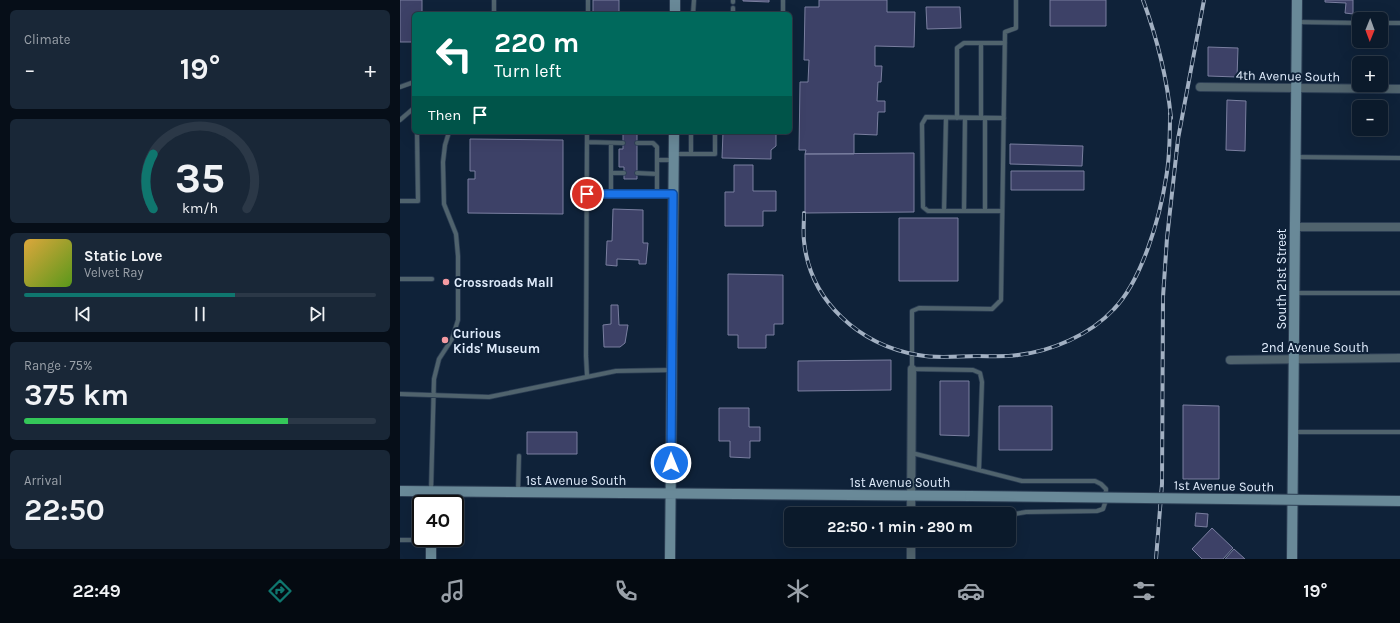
<!DOCTYPE html>
<meta charset="utf-8">
<style>
:root{--surface:#0b1a2b;--page:#192737;--text:#f1f3f6;--muted:#9aa1a9;--line:#2b3847;--accent:#0f766e}
body{margin:0;font-family:Karla,sans-serif;background:var(--page);color:var(--text);height:100vh;display:flex;flex-direction:column;font-size:15px;white-space:nowrap}
*{box-sizing:border-box;margin:0}
p{font-size:13px;color:var(--muted)}
.icon{flex:none;width:22px;height:22px;fill:none;stroke:currentColor;stroke-width:2;stroke-linecap:round;stroke-linejoin:round}
.map{position:relative;flex:1;overflow:hidden}
.side{display:flex;flex-direction:column;gap:10px;padding:10px;background:#060e18;width:400px}
.side>*{flex:none}
.hud{position:absolute;left:12px;top:12px;width:380px;height:122px;border-radius:6px;box-shadow:0 4px 16px #0002,0 0 0 1px var(--line);background:#00695c;color:#fff;overflow:hidden}
.needle{width:26px;rotate:181deg}
.tools{position:absolute;left:952px;top:12px;display:grid;gap:8px}
.tools a{display:grid;place-items:center;width:36px;height:36px;border-radius:6px;background:var(--surface);box-shadow:0 4px 16px #0002,0 0 0 1px var(--line);font-size:20px}
.speed{position:absolute;left:12px;top:495px;display:flex;gap:8px;font-size:20px;font-weight:700;text-align:center}
.speed>*{display:grid;place-content:center;width:52px;height:52px;border-radius:50%;background:var(--surface);box-shadow:0 4px 16px #0002,0 0 0 1px var(--line);line-height:1}
.speed .limit{border:2px solid #111;border-radius:6px;background:#fff;color:#111}
.pin{position:absolute;display:grid;place-items:center;width:34px;height:34px;color:#fff;margin:-17px;border:2px solid #fff;border-radius:50%;box-shadow:0 1px 4px #0007}
.me{position:absolute;width:44px;margin:-22px;rotate:0deg;stroke-linejoin:round;filter:drop-shadow(0 0 3px #0008)}
.turn{display:flex;align-items:center;gap:14px;height:84px;padding:0 16px;font-size:18px}
.turn .icon{width:52px;height:52px;stroke-width:2.5}
.turn b{display:block;font-size:28px;line-height:34px}
.then{display:flex;align-items:center;height:38px;padding:0 16px;background:#0003;gap:8px;font-size:15px}
.big{font-size:30px;font-weight:700;line-height:1.1}
.side .card{flex:1;display:flex;flex-direction:column;justify-content:center;gap:6px;min-width:0;padding:0 14px;border-radius:6px;background:var(--page)}
.side .dial{align-items:center;gap:0}
.dial svg{height:104px;overflow:visible;fill:none;stroke:var(--line);stroke-width:7;stroke-linecap:round;text-anchor:middle}
.dial text{fill:var(--text);stroke:none}
.song{display:flex;align-items:center;gap:12px}
.cover{width:48px;height:48px;border-radius:6px;background:linear-gradient(135deg,hsl(40 70% 55%),hsl(90 70% 35%))}
.played{height:4px;border-radius:2px;background:linear-gradient(90deg,var(--accent) 60%,var(--line) 60%)}
.keys{display:flex;justify-content:space-around;direction:ltr}
.heat{display:flex;justify-content:space-between;align-items:center;font-size:22px;direction:ltr}
.charge{height:6px;border-radius:3px;background:linear-gradient(90deg,#34c759 75%,var(--line) 0)}
.trip{position:absolute;left:384px;top:507px;width:232px;height:40px;border-radius:6px;background:var(--surface);box-shadow:0 4px 16px #0002,0 0 0 1px var(--line);font-weight:700;line-height:40px;text-align:center}
.menu{display:flex;height:64px;justify-content:space-around;align-items:center;background:#040a11;color:var(--muted)}
.menu .icon{width:28px;height:28px}
.menu .on{color:var(--accent)}
.menu b{font-size:18px;color:var(--text)}
main{display:flex;flex:1;min-height:0}
.map>svg:first-child{display:block}
</style>
<main>
<section class="side">
<div class="card"><p>Climate</p>
<div class="heat"><a>−</a><b class="big">19°</b><a>+</a></div>
</div>
<div class="card dial"><svg viewBox="0 0 100 80">
<path d="M14 69A42 42 0 1 1 86 69"/>
<path d="M14 69A42 42 0 0 1 14 27" stroke="#0f766e"/>
<text x="50" y="56" font-size="32" font-weight="700">35</text>
<text x="50" y="72" font-size="11">km/h</text>
</svg></div>
<div class="card">
<div class="song"><i class="cover"></i><div><b>Static Love</b><p>Velvet Ray</p></div></div>
<div class="played"></div>
<div class="keys"><svg class="icon" aria-label="previous" viewBox="0 0 24 24"><path d="M18 5L8 12l10 7zM5 5v14"/></svg><svg class="icon" aria-label="pause" viewBox="0 0 24 24"><path d="M8 5v14M16 5v14"/></svg><svg class="icon" aria-label="next" viewBox="0 0 24 24"><path d="M6 5l10 7-10 7zM19 5v14"/></svg></div>
</div>
<div class="card"><p>Range · 75%</p><b class="big">375 km</b><div class="charge"></div></div>
<div class="card"><p>Arrival</p><b class="big">22:50</b></div>
</section>
<div class="map">
<svg width="1000" height="559" viewBox="0 0 1000 559">
<rect width="100%" height="100%" fill="#0f2239"/>
<path fill="#3d4167" stroke="#7a7fa0" d="M0,0H22V14H14V42H0Z
M193,0H219V14H193Z
M343,0H369V2L343,1Z
M419,0H487V12H515L514,47L475,46V66H482L481,82H478L477,101H485V112H478L477,135L454,134V154H405L406,150H399L400,82H408L409,60H404L405,7H419Z
M650,0H706V26H650Z
M925,0H953V14L945,13L946,3L925,2Z
M526,7H560L561,28L527,29Z
M808,47L838,48L837,77L808,76Z
M827,100L846,101L845,151L826,150Z
M223,132H237V179H224V167H219V149H223Z
M323,132H376V146L371,150V159L322,158Z
M70,139L163,140V214L68,213V179H75V171H70Z
M610,144L683,146L682,166L610,164Z
M514,153V212L405,213V154Z
M334,165H353V191H376V211H363V226H325V192H334Z
M611,171H684V190H611Z
M213,209L243,210V243H248L246,264H239V260L217,259V266L206,265L207,241H212Z
M499,218H558V281H499Z
M328,274L383,275V324H374V335H366V348H338V335H328Z
M211,305H218L219,325H228L225,343L220,347H204L203,325L211,324Z
M491,360V390L398,391V361Z
M540,381H569V436L540,435Z
M783,405L819,406V479H783Z
M599,406H652V450H599Z
M319,408H349V427H360V441H350V458L330,457V441H319Z
M127,432H177V454H127Z
M796,513L808,514L807,527L795,526Z
M812,528L833,548L823,559H802L792,549Z
M834,549L845,559H825Z"/>
<g fill="none" stroke-linecap="round" stroke-linejoin="round">
<defs>
<path id="lane" d="M333,2V0
M94,14V0
M188,14V0
M293,14L294,0
M333,14V8
M383,14V0
M898,22L959,23
M981,23H1000
M0,87L14,82
M557,118V48L564,43H605
M581,118V43
M0,120L14,108
M187,132L186,356L187,375
M187,142L223,143
M237,143H253L257,147V194
M274,154H315V132
M291,154V132
M895,157L1000,158
M257,160H273
M211,173H224
M237,173L257,174
M187,194H273
M211,194V143
M0,201H18L17,132
M544,211L546,118
M564,211L565,118
M585,211V118
M602,211H528L523,207L522,124L526,117L604,118
M0,279H32
M894,293H1000
M0,394L89,397L216,371L271,370
M893,432H1000
M512,453L622,481H695L701,484L706,489L705,503L703,509L697,511L626,512L609,515
M579,469L582,382L580,373L573,370L512,369V311L519,308L592,309L601,300L605,32L616,28V0
M31,491L34,379L39,359L52,339L58,320V256L56,234L44,204L43,162L45,145L49,132
M118,492L119,456
M0,540H30"/>
<path id="street" d="M800,87L1000,89
M894,227H1000
M830,360L1000,358
M511,514L512,369
M511,559V540"/>
<path id="secondary" d="M275,14V0
M0,491L570,496
M31,504V492
M31,559V538
M270,559L274,132
M892,559L897,0"/>
</defs>
<use href="#lane" stroke="#2c3e54" stroke-width="5.5"/>
<use href="#street" stroke="#2c3e54" stroke-width="10"/>
<use href="#secondary" stroke="#2c3e54" stroke-width="12"/>
<use href="#lane" stroke="#50636d" stroke-width="4"/>
<use href="#street" stroke="#50636d" stroke-width="8"/>
<use href="#secondary" stroke="#698998" stroke-width="10"/>
<defs>
<path id="rail" d="M743,0C757,38 767,78 771,118
M404,213C404,222 403,232 404,241C410,302 460,345 518,355C537,359 559,356 577,356C591,356 605,357 618,355C652,351 690,335 714,309C742,280 760,217 766,178C770,157 770,134 770,113
M756,559L762,484L763,297L767,238L778,139L804,0"/>
</defs>
<use href="#rail" stroke="#a2b0c2" stroke-width="4"/>
<use href="#rail" stroke="#0f2239" stroke-width="2.5" stroke-dasharray="8" stroke-linecap="butt"/>
<defs>
<path id="secondary-bridge" d="M570,496L1000,501"/>
</defs>
<use href="#secondary-bridge" stroke="#2c3e54" stroke-width="12" stroke-linecap="butt"/>
<use href="#secondary-bridge" stroke="#698998" stroke-width="10"/>
</g>
<g fill="none" stroke-linecap="round" stroke-linejoin="round">
<defs>
<path id="route" d="M187,194H273L271,463"/>
</defs>
<use href="#route" stroke="#114b97" stroke-width="10"/>
<use href="#route" stroke="#1a73e8" stroke-width="7"/>
</g>
<g fill="#f49aa1" stroke="#0f2239" stroke-width="1.5">
<circle cx="46" cy="282" r="4"/>
<circle cx="45" cy="340" r="4"/>
</g>
<g text-anchor="middle" dominant-baseline="central" stroke-width="4" stroke-linejoin="round" paint-order="stroke">
<g font-size="13" fill="#dfebfb" stroke="#0f2239">
<text transform="translate(888 76) rotate(1)">4th Avenue South</text>
<text transform="translate(881 279) rotate(-90)">South 21st Street</text>
<text x="915" y="347">2nd Avenue South</text>
<text x="176" y="480">1st Avenue South</text>
<text x="500" y="482">1st Avenue South</text>
<text transform="translate(824 486) rotate(1)">1st Avenue South</text>
</g>
<g font-size="13" font-weight="bold" fill="#dfebfb" stroke="#0f2239" text-anchor="start">
<text x="54" y="282">Crossroads Mall</text>
<text x="53" y="333">Curious<tspan x="53" dy="15">Kids' Museum</tspan></text>
</g>
</g>
</svg>
<div class="tools">
<a><svg class="needle" viewBox="-14 -14 28 28"><path d="M0-13l5 13h-10z" fill="#e53935"/><path d="M0 13l5-13h-10z" fill="#9aa1a9"/></svg></a>
<a>+</a>
<a>−</a>
</div>
<div class="speed"><div class="limit">40</div></div>
<div class="pin" style="left:187px;top:194px;background:#d93025"><svg class="icon" aria-label="arrive" viewBox="0 0 24 24"><path d="M6 21V4h12l-3 4 3 4H6"/></svg></div>
<svg class="me" style="left:271px;top:463px" viewBox="-20 -20 40 40"><circle r="17" fill="#1a73e8" stroke="#fff" stroke-width="3"/><path d="M0-11L8 9 0 5-8 9z" fill="#fff"/></svg>
<div class="trip">22:50 · 1 min · 290 m</div>
<div class="hud">
<div class="turn"><svg class="icon" aria-label="left" viewBox="0 0 24 24"><path d="M17 20v-9H6M10 6l-5 5 5 5"/></svg><div><b>220 m</b>Turn left</div></div>
<div class="then">Then<svg class="icon" aria-label="arrive" viewBox="0 0 24 24"><path d="M6 21V4h12l-3 4 3 4H6"/></svg></div>
</div>
</div>
</main>
<nav class="menu">
<b>22:49</b>
<svg class="icon on" aria-label="directions" viewBox="0 0 24 24"><path d="M12 3l9 9-9 9-9-9zM9 14v-3h6M13 9l2 2-2 2"/></svg>
<svg class="icon" aria-label="music" viewBox="0 0 24 24"><path d="M9 18V5l10-2v13"/><circle cx="6" cy="18" r="3"/><circle cx="16" cy="16" r="3"/></svg>
<svg class="icon" aria-label="phone" viewBox="0 0 24 24"><path d="M5 4h4l2 5-3 2q2 4 5 5l2-3 5 2v4C11 20 4 13 5 4z"/></svg>
<svg class="icon" aria-label="climate" viewBox="0 0 24 24"><path d="M12 3v18M4 7l16 10M4 17L20 7"/></svg>
<svg class="icon" aria-label="car" viewBox="0 0 24 24"><path d="M5 17H2v-5l4-1 3-4h7l3 4 3 1v5h-3M9 17h6M6 11h13"/><circle cx="7" cy="17" r="2"/><circle cx="17" cy="17" r="2"/></svg>
<svg class="icon" aria-label="filters" viewBox="0 0 24 24"><path d="M4 7h16M4 17h16"/><circle cx="9" cy="7" r="2"/><circle cx="15" cy="17" r="2"/></svg>
<b>19°</b>
</nav>
